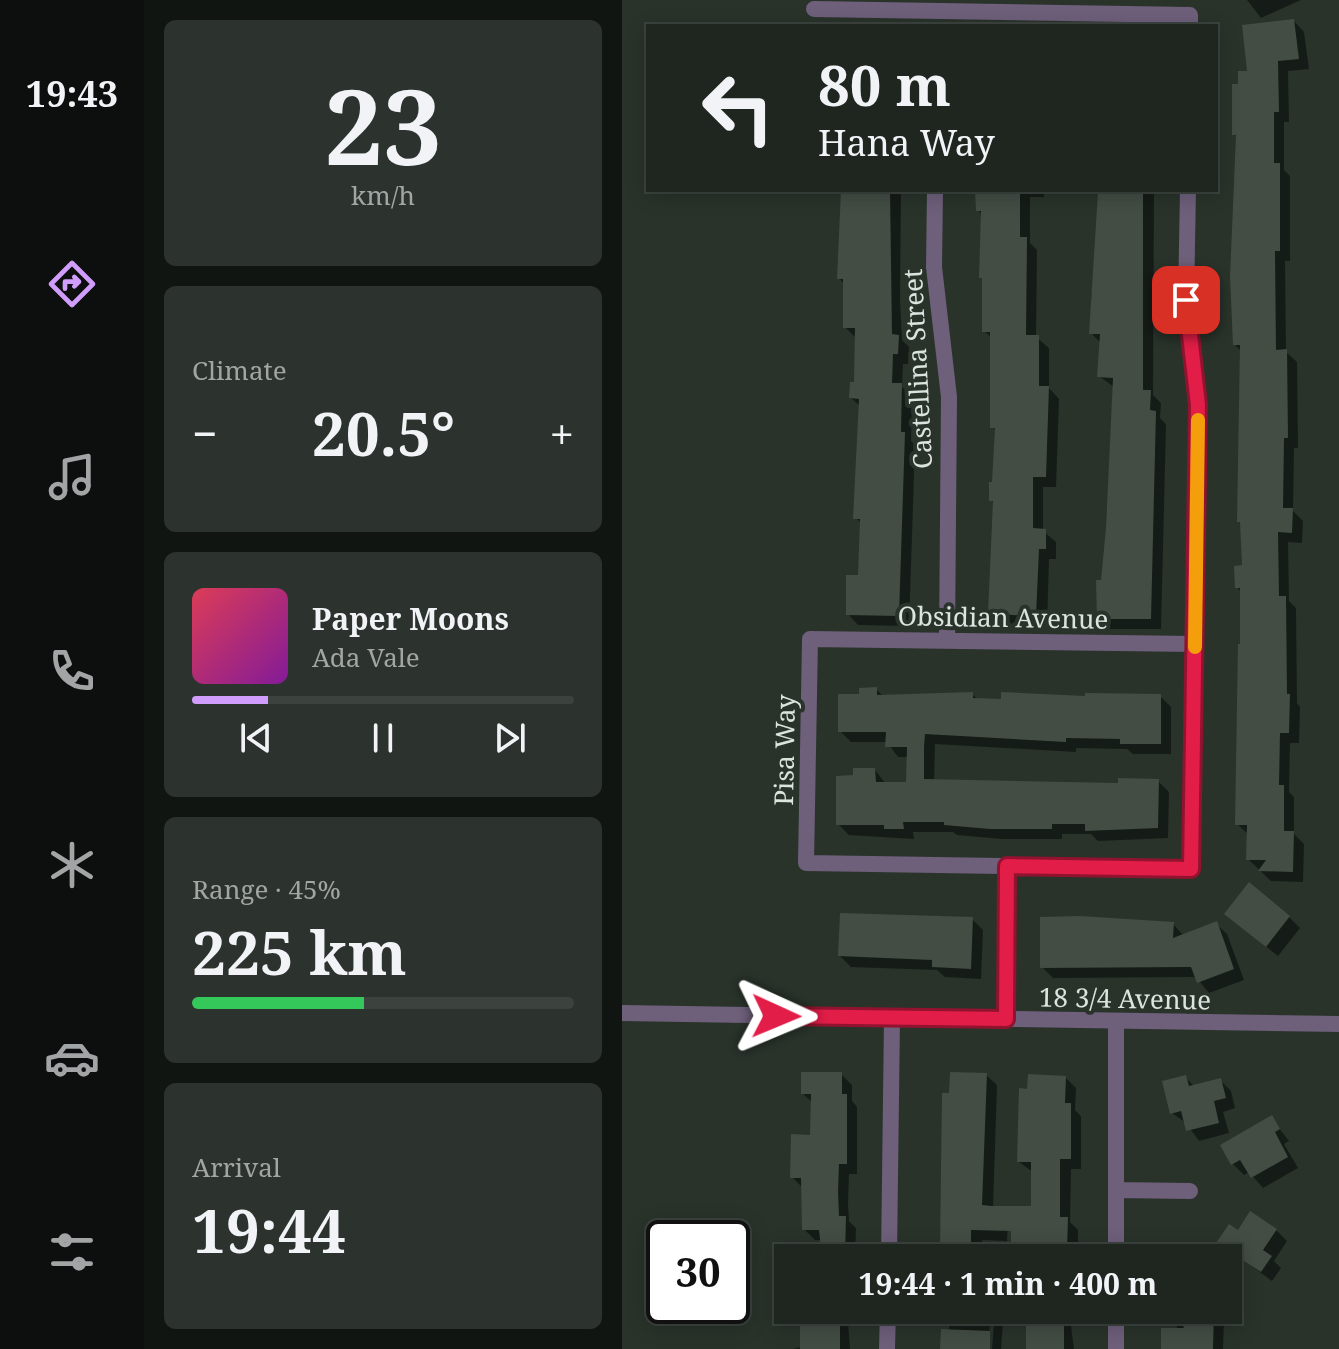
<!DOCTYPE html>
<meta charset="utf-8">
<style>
:root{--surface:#1f2620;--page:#2c322d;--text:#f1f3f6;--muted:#a1a5a5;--line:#3c433e;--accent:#d19dfd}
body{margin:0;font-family:"Noto Serif",serif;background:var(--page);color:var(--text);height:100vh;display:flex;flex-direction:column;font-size:30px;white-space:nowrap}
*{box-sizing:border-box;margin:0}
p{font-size:26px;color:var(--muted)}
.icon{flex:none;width:44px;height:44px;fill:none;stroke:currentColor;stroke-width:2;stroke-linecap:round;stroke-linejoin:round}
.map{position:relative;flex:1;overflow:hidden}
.drawer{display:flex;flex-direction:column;gap:20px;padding:20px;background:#111512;width:478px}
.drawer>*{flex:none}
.banner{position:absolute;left:24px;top:24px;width:572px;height:168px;border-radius:0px;box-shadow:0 4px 20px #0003,0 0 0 2px var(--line);background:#1f2620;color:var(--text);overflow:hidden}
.speed{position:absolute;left:24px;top:1220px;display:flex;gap:16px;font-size:40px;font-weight:700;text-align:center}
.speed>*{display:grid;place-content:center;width:104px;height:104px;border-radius:50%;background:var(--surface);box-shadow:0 4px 20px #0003,0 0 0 2px var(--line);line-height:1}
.speed .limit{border:4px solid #111;border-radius:12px;background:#fff;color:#111}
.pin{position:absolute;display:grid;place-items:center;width:68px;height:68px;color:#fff;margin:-34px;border-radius:16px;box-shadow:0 4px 12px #0006}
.me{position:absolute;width:88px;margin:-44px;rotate:91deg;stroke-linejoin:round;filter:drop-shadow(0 0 6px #0008)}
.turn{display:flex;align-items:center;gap:28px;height:168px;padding:0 40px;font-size:36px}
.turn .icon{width:104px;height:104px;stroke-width:2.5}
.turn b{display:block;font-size:56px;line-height:68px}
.big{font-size:60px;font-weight:700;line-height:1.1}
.drawer .card{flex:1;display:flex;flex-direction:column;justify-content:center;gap:12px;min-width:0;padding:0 28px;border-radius:12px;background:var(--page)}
.drawer .dial{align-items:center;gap:0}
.dial b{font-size:104px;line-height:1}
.song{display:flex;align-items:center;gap:24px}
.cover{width:96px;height:96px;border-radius:12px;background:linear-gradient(135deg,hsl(350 70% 55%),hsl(290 70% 35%))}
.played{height:8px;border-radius:4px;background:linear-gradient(90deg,var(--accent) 20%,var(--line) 20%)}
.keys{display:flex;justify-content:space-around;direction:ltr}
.heat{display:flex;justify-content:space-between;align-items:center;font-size:44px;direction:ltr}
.charge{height:12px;border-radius:6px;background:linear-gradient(90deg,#34c759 45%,var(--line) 0)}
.trip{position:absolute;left:152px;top:1244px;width:468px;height:80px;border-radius:0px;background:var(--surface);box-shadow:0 4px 20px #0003,0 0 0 2px var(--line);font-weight:700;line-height:80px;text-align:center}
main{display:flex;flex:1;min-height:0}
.dock{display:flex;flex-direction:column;width:144px;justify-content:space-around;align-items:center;background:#0c0f0d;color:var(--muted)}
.dock .icon{width:56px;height:56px}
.dock .on{color:var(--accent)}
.dock b{font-size:36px;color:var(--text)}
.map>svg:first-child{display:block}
</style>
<main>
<nav class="dock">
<b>19:43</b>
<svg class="icon on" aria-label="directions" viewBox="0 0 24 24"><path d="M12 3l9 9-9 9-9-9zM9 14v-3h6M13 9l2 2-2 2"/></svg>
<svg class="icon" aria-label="music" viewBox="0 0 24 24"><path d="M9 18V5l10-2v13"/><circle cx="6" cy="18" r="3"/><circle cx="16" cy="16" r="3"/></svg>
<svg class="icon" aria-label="phone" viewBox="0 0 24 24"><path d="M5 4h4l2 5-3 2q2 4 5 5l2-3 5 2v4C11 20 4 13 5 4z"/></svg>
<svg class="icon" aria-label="climate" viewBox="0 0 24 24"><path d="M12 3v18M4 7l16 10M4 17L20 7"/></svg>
<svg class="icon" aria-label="car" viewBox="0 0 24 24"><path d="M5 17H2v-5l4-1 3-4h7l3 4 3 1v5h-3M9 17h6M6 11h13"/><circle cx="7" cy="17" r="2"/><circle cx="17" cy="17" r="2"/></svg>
<svg class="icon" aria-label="filters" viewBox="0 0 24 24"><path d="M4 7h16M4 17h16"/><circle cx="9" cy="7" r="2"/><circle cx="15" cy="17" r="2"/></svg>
</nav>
<section class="drawer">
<div class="card dial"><b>23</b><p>km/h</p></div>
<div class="card"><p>Climate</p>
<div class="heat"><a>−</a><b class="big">20.5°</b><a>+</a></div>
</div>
<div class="card">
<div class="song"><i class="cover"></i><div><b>Paper Moons</b><p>Ada Vale</p></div></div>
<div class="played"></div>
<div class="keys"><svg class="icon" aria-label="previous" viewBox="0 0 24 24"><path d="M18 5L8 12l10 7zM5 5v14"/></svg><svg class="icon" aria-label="pause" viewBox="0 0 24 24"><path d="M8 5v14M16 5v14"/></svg><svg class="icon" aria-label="next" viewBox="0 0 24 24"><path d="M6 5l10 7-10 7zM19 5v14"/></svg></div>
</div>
<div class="card"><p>Range · 45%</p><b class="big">225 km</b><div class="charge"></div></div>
<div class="card"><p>Arrival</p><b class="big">19:44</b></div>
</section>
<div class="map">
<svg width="717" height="1349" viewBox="0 0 717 1349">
<rect width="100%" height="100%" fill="#29332a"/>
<path fill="#0007" d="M625,0H679L639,18Z
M672,21L682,32L687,69L666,71L667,122H662V170L668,176V261H663L664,352L675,362L676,448H672L671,511L681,521L680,543L666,542L667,601L674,608L675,703L678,707L677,743H668L667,792L672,797V834L682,844L681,882L649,881L626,859L627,835L615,824L620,646V593L615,587L622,567L620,352L613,345L616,138L612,134L618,86Z
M221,190H279L278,299L280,340L287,347L286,364H281L280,387L290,396L289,441L293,445L287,626L236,625L226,614L238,577L240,524L234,518L238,406L229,398L234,384L235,339L223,327V285L217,278Z
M361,190H422V197H408V243L415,250L414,337L427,348V388L437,399L434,487H421V531L434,542V559H427L425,626L379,624L368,614L373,504L369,500L375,431L370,427V338L362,331V281L359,277L361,216L356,210Z
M480,190H532L531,395L539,403L538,418L544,424L539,629H488L477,618L486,528L492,387L477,376L479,343L469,333V295H472L478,245Z
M254,689L262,697L350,694L356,700L538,696L549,707V754H511L505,749L454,748V752L313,744L312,781L498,785L536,781L547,792L546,838L476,841L469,834H440V839H380L335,835L331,832H291L292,839L227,835L216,824L233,777L253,770L264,784H286L287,757H276L265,742H229L218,731L239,696Z
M667,917L678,928L656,956L616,924Z
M350,919L361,930L359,979L323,977L315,970L229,967L218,956Z
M551,924L562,936L594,924L605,934L622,980L587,993L574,977L431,978L420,967Z
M219,1074L230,1085V1101L235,1107V1174H227L226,1204L227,1221L234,1228L233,1258H200L199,1240H193L182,1229L181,1188L170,1177L190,1137L191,1103L181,1094Z
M364,1075L375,1085L371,1208L386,1219L385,1241L360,1240L359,1258H318L322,1095H329Z
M443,1077L454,1088L453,1110L459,1116V1169H449L448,1222L456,1230V1258H404V1208H411V1172L397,1162L407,1091Z
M563,1077L573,1087L598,1080L609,1091L613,1108L601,1112L607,1133L577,1141L564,1123L550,1113Z
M649,1118L667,1141L662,1144L676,1168L641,1188L627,1172L622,1175L611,1164Z
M654,1230L665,1241L652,1261L659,1268L650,1281L597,1242L616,1233Z
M606,1297L614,1316L602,1321L601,1349H541L556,1330L549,1310H606Z
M180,1310H225L228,1349H171L180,1347Z
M327,1310H369L366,1349H319L327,1331Z
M373,1310H382L379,1349H370Z
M405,1310H447L452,1349H406Z"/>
<path fill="#434d44" d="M672,19L677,59L656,61L657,112H652V163H658V251H653L654,350L665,349L666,438H662L661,508H671L670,533L656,532L657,596H664L665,694H668L667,733H658L657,785H662V831H672L671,872L636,871L644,860H624L625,825H613L616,644H618V588H613L612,566L620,565L618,522H615L618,345H611L608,277L614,135H610V84H616V71H625L620,25Z
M219,190H268L270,334L277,335L276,354H271L270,383H280L279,432H283L277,616L224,615V575H236L238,519H231L237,399L227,398L228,382H232L233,328H221V279H215Z
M353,190H398V237H405L404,335H417V386H427L424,477H411V528L424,529V549H417L414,616L366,614L371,501H367V482H370L373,428H368V332H360V278H357L359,211H354Z
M476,192L521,193V390H529L528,410L534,411L529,619H475L474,580H479L484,528L491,378L475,377L478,334H467Z
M255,687V695L351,692V698L379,699V692L463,696V693L539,694V744H498V739L444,738V742L303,734L302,747V779L496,783V778L537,779L536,828L463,831V824H430V829H368L322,825V822H281L282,829H262V825H214V776L231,775V768H253L254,782H284L285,747H263L264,732H216V694H237V688Z
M627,882L668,916L644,947L602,914Z
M218,913L351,917L349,969L310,967V960L216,956Z
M458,916L552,922L551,938L595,921L612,969L575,983L569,967L418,968V917Z
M179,1072H220V1094H225V1164H217L216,1192L217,1216H224L223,1258H200L197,1230H180L179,1178H168L169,1134L188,1135L189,1094H179Z
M328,1072L365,1073L360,1205L370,1206H409V1162H395L397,1088L405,1089L406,1074L444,1076L443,1103H449V1159H438V1217H446L445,1251H427V1245H389V1231L349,1230V1247L318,1246L320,1093H327Z
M564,1075L567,1086L599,1078L604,1098L592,1101L597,1123L564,1131L559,1111L548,1114L540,1081Z
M650,1115L658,1129L653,1132L666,1157L629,1178L618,1160L609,1165L598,1145Z
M628,1211L655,1229L641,1250L650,1256L639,1272L594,1243L607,1224L616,1230Z
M555,1310H592L591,1349H539V1328H562Z
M178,1317H218V1349H178Z
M442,1323V1349H404V1324Z
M319,1329L368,1331V1349H318Z"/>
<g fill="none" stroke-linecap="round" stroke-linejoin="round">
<path stroke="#6e5f7b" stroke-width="16" d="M192,9L568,15V26
M313,190L312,267L327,397L325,641
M566,190L564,300L576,405L569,869L184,863L188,639L573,644
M0,1013L717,1024
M384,1019L385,866
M494,1022V1258
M494,1190L568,1191
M267,1258L270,1018
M265,1349L266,1310
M494,1349V1310"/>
</g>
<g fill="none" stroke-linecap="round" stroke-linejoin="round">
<defs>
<path id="route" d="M154,1016L384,1019L385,866L569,869L576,405L564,300"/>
</defs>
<use href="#route" stroke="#92132f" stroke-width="20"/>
<use href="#route" stroke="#e11d48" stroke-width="14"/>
<path stroke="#f59e0b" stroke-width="14" d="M573,647L576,420"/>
</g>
<g text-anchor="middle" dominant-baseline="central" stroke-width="8" stroke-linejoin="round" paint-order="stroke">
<g font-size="26" fill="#dde3de" stroke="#29332a">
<text transform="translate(295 369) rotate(-93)">Castellina Street</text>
<text transform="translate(381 617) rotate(1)">Obsidian Avenue</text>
<text transform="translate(162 750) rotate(-89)">Pisa Way</text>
<text transform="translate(503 998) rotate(1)">18 3/4 Avenue</text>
</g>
</g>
</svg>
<div class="speed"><div class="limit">30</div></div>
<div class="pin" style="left:564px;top:300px;background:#d93025"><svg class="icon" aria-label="arrive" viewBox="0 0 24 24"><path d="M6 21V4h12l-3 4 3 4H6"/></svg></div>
<svg class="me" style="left:154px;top:1016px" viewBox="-20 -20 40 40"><path d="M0-17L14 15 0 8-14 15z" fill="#e11d48" stroke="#fff" stroke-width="4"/></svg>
<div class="trip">19:44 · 1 min · 400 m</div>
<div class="banner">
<div class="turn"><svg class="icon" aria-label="left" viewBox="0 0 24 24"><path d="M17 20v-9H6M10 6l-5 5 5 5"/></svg><div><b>80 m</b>Hana Way</div></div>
</div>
</div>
</main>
